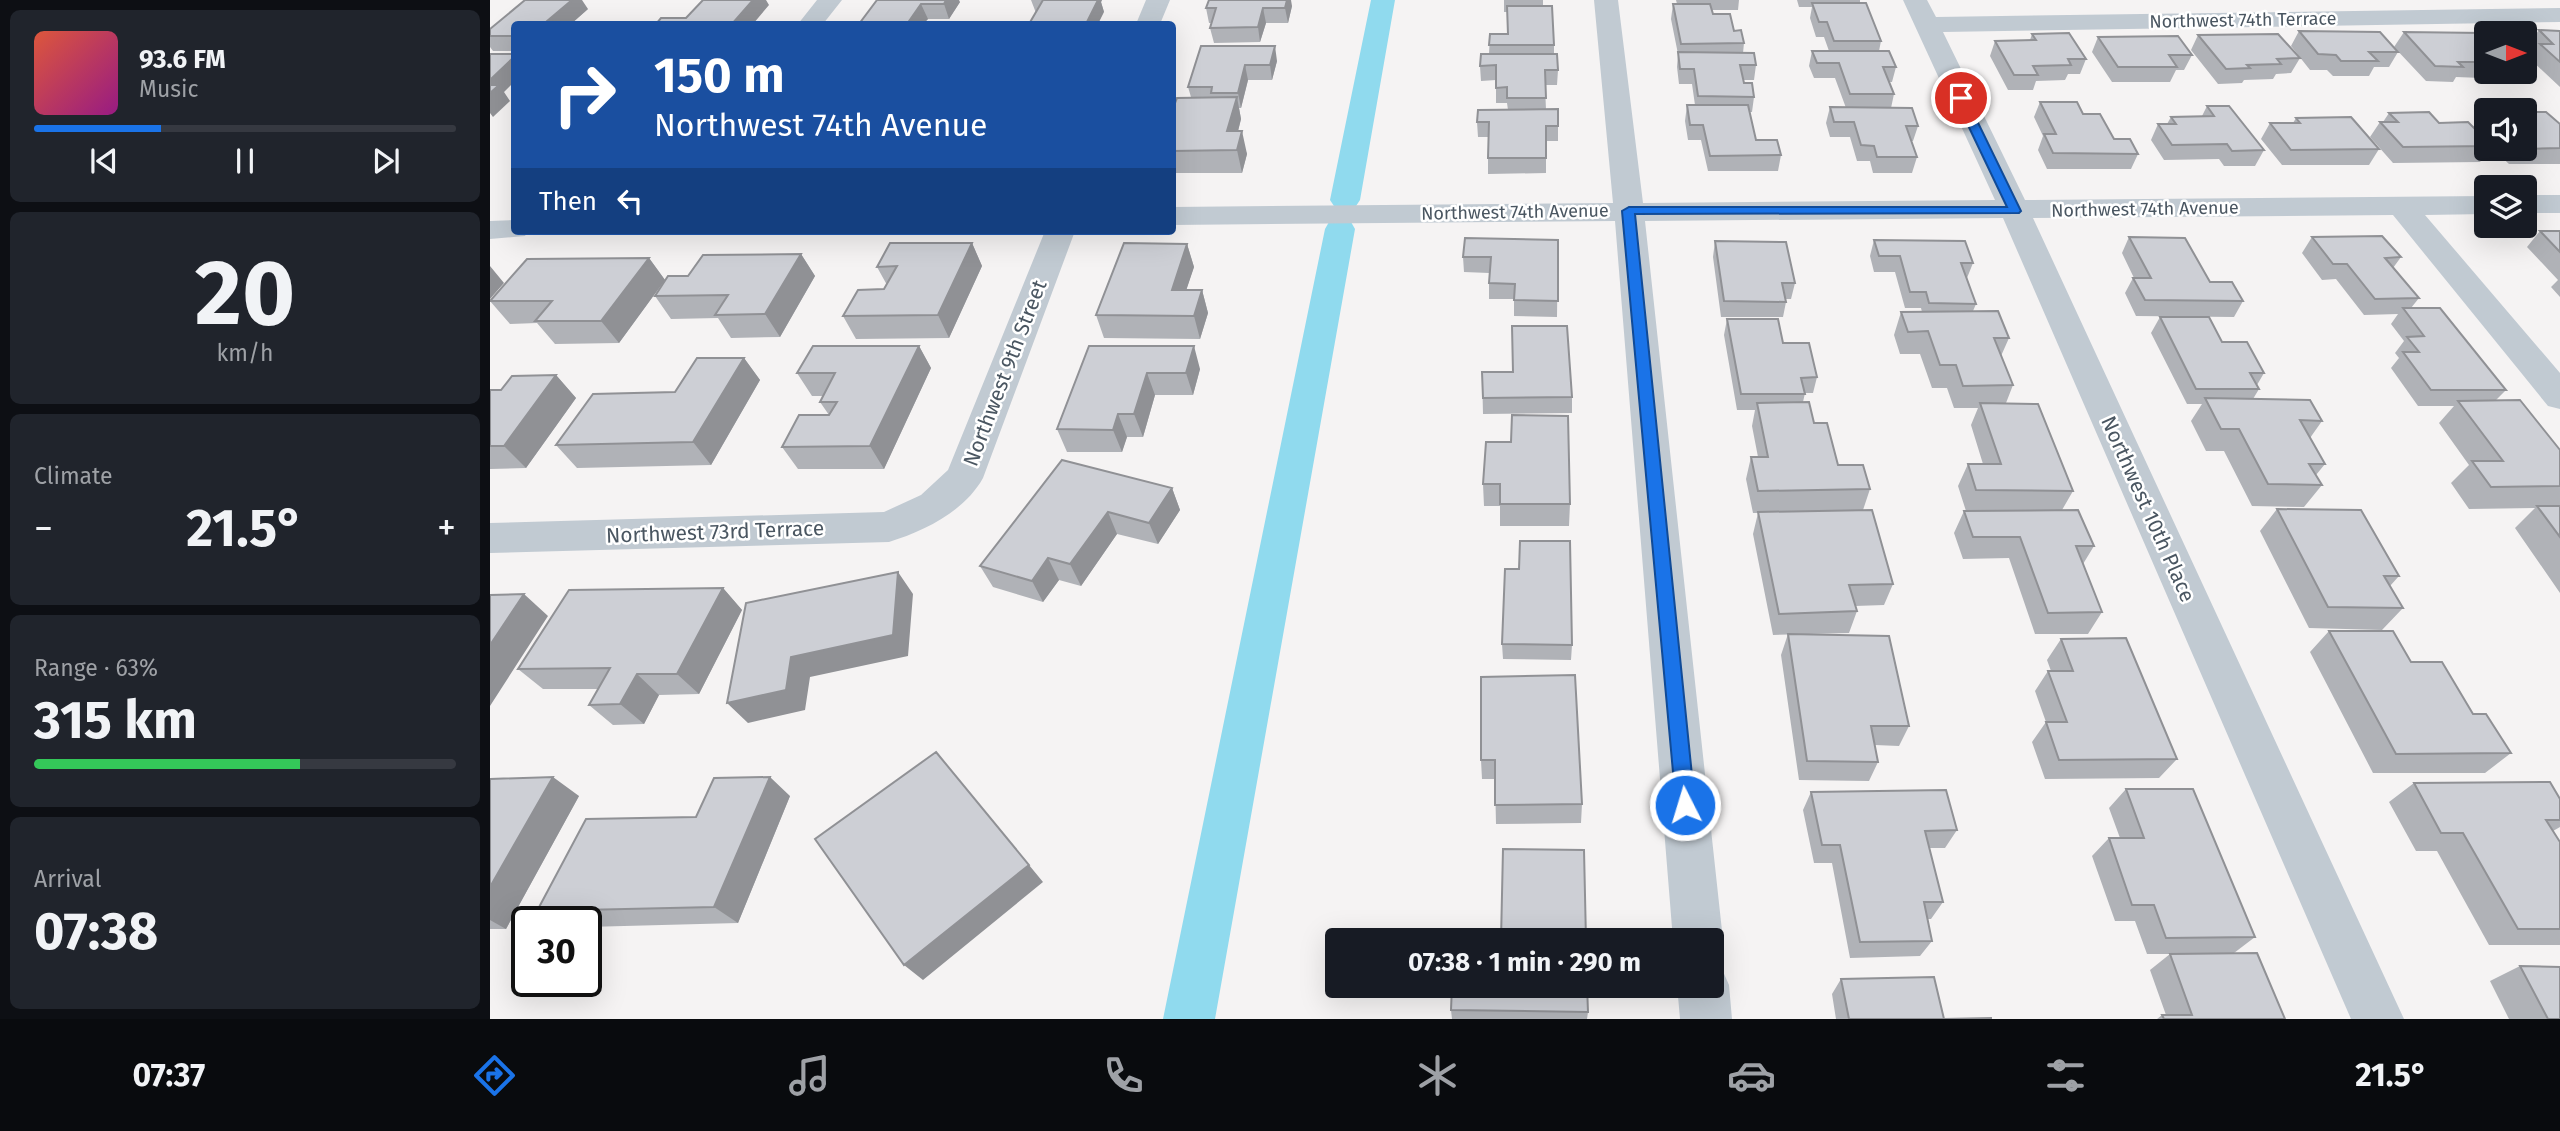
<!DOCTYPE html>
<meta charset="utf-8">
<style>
:root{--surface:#171b24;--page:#20242c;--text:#f1f3f6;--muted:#9ea1a6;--line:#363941;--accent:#1a73e8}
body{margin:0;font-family:"Fira Sans",sans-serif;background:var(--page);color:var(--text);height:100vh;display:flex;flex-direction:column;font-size:26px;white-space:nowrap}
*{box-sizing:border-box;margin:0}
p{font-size:23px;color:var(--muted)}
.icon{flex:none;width:38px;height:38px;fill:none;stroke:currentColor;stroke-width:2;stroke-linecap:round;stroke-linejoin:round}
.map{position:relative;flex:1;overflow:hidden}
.panel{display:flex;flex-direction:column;gap:10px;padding:10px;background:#0d0f14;width:490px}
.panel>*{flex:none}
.guide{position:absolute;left:21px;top:21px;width:665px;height:214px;border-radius:7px;box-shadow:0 7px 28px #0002;background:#1a4fa0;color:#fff;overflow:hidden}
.needle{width:46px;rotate:90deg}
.tools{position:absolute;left:1984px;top:21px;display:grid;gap:14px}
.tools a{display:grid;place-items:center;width:63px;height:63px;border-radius:7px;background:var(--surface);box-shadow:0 7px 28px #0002;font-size:35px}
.speed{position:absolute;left:21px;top:906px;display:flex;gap:14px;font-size:35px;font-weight:700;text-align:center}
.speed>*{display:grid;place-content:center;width:91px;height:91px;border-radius:50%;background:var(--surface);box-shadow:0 7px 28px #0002;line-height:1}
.speed .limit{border:4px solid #111;border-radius:10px;background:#fff;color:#111}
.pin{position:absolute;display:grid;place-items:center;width:60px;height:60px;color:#fff;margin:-30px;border:4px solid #fff;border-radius:50%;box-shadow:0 2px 7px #0007}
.me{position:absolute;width:77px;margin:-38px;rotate:355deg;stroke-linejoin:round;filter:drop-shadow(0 0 5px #0008)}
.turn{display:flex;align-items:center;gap:24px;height:147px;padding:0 28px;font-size:32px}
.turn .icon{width:91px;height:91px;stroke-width:2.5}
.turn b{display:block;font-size:49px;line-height:60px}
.then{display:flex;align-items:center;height:66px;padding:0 28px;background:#0003;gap:14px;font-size:26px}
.big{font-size:52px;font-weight:700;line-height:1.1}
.panel .widget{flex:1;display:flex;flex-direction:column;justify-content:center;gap:10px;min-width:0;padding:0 24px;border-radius:10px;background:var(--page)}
.panel .dial{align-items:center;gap:0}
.dial b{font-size:91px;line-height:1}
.song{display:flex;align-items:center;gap:21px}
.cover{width:84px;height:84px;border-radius:10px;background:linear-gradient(135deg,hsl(10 70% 55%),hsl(310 70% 35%))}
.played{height:7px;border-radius:4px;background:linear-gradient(90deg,var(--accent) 30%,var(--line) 30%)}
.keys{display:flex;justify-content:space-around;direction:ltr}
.heat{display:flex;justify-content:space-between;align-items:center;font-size:38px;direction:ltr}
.charge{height:10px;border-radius:5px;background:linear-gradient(90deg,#34c759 63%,var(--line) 0)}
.trip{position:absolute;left:835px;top:928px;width:399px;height:70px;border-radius:7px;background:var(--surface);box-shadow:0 7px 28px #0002;font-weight:700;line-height:70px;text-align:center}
.dock{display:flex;height:112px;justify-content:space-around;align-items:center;background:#090b0e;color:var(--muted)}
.dock .icon{width:49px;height:49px}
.dock .selected{color:var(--accent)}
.dock b{font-size:32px;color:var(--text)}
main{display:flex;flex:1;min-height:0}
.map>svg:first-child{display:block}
</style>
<main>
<section class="panel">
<div class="widget">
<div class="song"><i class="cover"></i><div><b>93.6 FM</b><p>Music</p></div></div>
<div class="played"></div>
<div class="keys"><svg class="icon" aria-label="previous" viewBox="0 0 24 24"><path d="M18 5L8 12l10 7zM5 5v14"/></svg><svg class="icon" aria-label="pause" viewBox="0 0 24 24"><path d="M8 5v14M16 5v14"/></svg><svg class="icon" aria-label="next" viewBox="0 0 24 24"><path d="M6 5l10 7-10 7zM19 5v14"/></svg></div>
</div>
<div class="widget dial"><b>20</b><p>km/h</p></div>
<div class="widget"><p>Climate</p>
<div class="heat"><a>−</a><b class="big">21.5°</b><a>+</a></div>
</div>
<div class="widget"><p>Range · 63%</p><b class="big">315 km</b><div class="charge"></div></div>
<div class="widget"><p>Arrival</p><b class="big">07:38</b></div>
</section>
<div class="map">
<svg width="2070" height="1019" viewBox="0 0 2070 1019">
<rect width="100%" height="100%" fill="#f5f3f3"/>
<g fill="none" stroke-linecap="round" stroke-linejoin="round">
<path fill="#90daee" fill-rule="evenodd" d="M881,0H905L870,200L866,206L855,209L844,206L840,200Z
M850,220L861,222L865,229L725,1019H673L835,229L839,222Z"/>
<path fill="#c1cad2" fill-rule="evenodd" d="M327,0H352L333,24H308Z
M656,0H680L670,24H646Z
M1104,0H1128L1153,203L1505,200L1413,0H1437L1446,17L2070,8V22L1453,32L1535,200L1997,196V214L1935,215L2070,373V409L2058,406L1903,215L1543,218L1914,1019H1861L1513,218L1155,221L1233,940L1226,958L1222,960V940H1183L1125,221L682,225V207L1123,203Z
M2035,195H2070V213H2035Z
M24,220V231H38L35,236L0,239V221Z
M555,231H585L493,478C474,512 434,531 399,542L0,553V523L394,512L431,495L458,470Z
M1222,963L1231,967L1239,985L1242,1019H1190L1187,985H1222Z"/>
</g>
<path fill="#b0b2b7" d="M387,0L470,2L459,19H438L433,24H369Z
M541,0H612L611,2L614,12L546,13Z
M1014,0H1053V6L1064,45V54L1068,70L1067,85H1055L1056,110L1068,126V141H1056V173L998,174V137H988L987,122L1018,110L1017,103H1006V80L991,81L990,66L999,54L1000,34H1018L1017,12H1014Z
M1186,0H1249L1248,10H1222L1223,14L1244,31L1254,43L1253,53L1266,65L1264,80H1253L1254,83L1264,97L1262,112H1260L1266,140L1291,155L1288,171H1218L1211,140H1198L1195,121L1197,105H1205L1202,84H1189L1187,67L1188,54L1181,19L1183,4H1187Z
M1307,0H1370V3L1391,41L1389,51L1406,67L1402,82H1399L1404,94L1401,108L1428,126L1423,141H1421L1427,157L1422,173H1383L1380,161H1367L1360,137H1340L1336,123L1340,107L1356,108L1345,78H1324L1319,66L1322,51H1339L1334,37H1326L1320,18L1322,7H1309Z
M802,6L798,23H776L770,42L724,43L720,28L722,23H719L716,8Z
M98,9L81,24H82H24V51H3L0,47V29Z
M2049,30L2070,31V87L2040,59L2045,52L2038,45Z
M1809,31L1908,52L1899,67H1884L1879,76H1843L1837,70H1820L1801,46Z
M1914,32L1997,37V71L1992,78L1966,77L1963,82L1936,81L1904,47Z
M1542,34L1596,59L1590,74H1578L1575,80L1546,81L1543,90H1518L1500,56L1505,41L1540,40Z
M1708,35L1810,58L1801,73L1786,74L1783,79L1754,80L1752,83L1728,84L1701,50Z
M1608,37L1702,55L1694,70H1686L1680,82H1622L1602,52Z
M711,46L787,61L782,80H758L751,108H749L751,119L748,131L757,154L752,173H682V111L701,97L698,87Z
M1550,102L1593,114L1624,139L1648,154L1641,169H1557L1548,150L1553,136L1544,117Z
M1717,106L1774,150L1765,166H1734L1729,159L1674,160L1661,140L1668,124H1677L1681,117L1712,116Z
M1993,112H1997V149H2000L1990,162L1903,163L1880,137L1890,122H1893L1899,113L1949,123L1983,127Z
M1806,118L1889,149L1879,165H1792L1771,139L1780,123H1803Z
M2069,124H2070V164H2019L2003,149H2035Z
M2050,231H2070V297L2061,287L2068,280L2037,247Z
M1639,237L1753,301L1744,317L1646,316L1635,293L1643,278H1644L1632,253Z
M1822,237L1911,257L1903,268L1929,298L1921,308L2016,390L2006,400L2070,450V593L2025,528L2045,508L1979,509L1961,483L1979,465L1949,423L1964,406H1928L1901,368L1909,358L1905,353L1914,341L1901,324L1908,314L1874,315L1846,279L1832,280L1812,253Z
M1068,240L1067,317L1024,316V299H999V273L974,272L973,257Z
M1384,240L1483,263L1477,278L1486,304L1483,311L1519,338L1511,356L1523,385L1516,403L1583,491L1572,510L1604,546L1593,564L1612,612L1598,634H1545L1519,558L1473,559L1464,533L1474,511H1476L1468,486L1478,464H1493L1481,425L1488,408H1464L1457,388H1442L1430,354H1410L1404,335L1411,312H1432L1431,308H1415L1405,272H1384L1380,256Z
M1225,241L1305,283L1301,299H1296V302L1293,317H1231L1223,257Z
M482,243L492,266L459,338L366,339L353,316L394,289L397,285L387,267Z
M697,244L704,267L696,290H712L718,313L710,339L614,338L606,315Z
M311,254L325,276L290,337L241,338L228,318L181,319L165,296L198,276Z
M159,258L175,280L129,343L65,344L47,323L20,324L0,301Z
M1670,317L1732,342L1774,373L1767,385L1769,389L1763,399L1832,421L1820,438L1835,464L1826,475L1832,485L1814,507L1762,506L1734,451H1716L1701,421L1712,404H1697L1661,333Z
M1237,319L1293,343L1327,377L1323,393H1315L1313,402L1348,465L1380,489L1373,510L1403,584L1394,605L1365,606L1367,611L1359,633L1283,635L1263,534L1268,513H1263L1256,479L1261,457H1268L1262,426L1265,410H1247L1234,335Z
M429,346L441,368L394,469H308L292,447L339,415L330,402L333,396H322L307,373Z
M599,346L710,369L703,395H665L653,437H637L632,452H577L567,429Z
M254,358L270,380L221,465L87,468L66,445L185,392Z
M992,372L1082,397V413L993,414Z
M66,375L86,398L36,468L0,469V390H11Z
M996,442L1080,504L1079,526H1010V506H994L993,484Z
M572,460L682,488L690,510L668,544L627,534L591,586L569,580L553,602L503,587L490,566Z
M1787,509L1909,576L1900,586L1913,608L1892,630L1819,628L1770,531Z
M1029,569L1082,645L1081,660L1013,659L1012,644Z
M233,588L252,610L209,694L169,695L154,724L123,725L99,705L108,689H53L28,669Z
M1839,631L1921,662L1983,714L2021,753L1995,773H1883L1820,652Z
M1298,634L1419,726L1409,746L1385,745L1388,762L1379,781L1309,780L1291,655Z
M1571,639L1687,759L1669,778L1555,779L1542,742L1556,722L1545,691L1558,671H1561L1557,660Z
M991,677L1092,804L1091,823L1006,824L1005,779H992L991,760Z
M0,779L89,796L16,929H0Z
M1924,783L2070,799V827L2063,831L2070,842V945H1999L1947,851H1926L1899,802Z
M1636,789L1765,937L1744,953L1795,1019H1667L1672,1015H1676L1660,970L1680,954H1725H1657L1645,921H1625L1602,856L1619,838H1630L1619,808Z
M1321,792L1467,830L1455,848H1439L1453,902L1441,919H1437L1442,941L1430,956L1360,958L1342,863H1324L1313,810Z
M300,796L248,923L96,927V922H66L47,911L206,817Z
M2030,966L2070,1019H2019L2000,981Z
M1351,979L1454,1019H1501H1346L1342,994Z
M961,1010L1098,1012L1097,1019H962Z"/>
<path fill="#909195" d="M82,0H92L98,9L81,24H82H59L57,21Z
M263,0H276L279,5L263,24H242Z
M456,0H469L470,2L459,19L454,4Z
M603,0H612L611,2L614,12L608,24H596Z
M797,0H801L802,6L798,23L795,8Z
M431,4L438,19L433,24H417Z
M773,8L776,23L770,42L768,27Z
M785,46L787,61L782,80L780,65Z
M24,57V82L14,92L20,101L3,117L0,113V80Z
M755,65L758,80L751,108L748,93Z
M747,97L751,119L743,151L737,131Z
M752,131L757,154L752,173L747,150Z
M482,243L492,266L459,338L448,315Z
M697,244L704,267L689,312L682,290Z
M311,254L325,276L290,337L275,314Z
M159,258L175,280L129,343L111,321Z
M0,266L14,283L0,299Z
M712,290L718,313L710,339L704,316Z
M429,346L441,368L394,469L380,446Z
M704,346L710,369L703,395L696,373Z
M254,358L270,380L221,465L203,442Z
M657,373L665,395L653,437L644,414Z
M66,375L86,398L36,468L14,446Z
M628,414L637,437L632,452L623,430Z
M682,488L690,510L668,544L659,523Z
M618,512L627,534L591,586L580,564Z
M558,558L569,580L553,602L542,581Z
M408,572L423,594L418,656L320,677L315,710L258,723L237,703L301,657Z
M233,588L252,610L209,694L187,674Z
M34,594L58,616L0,706V645Z
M147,674L169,695L154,724L130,704Z
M63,777L89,796L16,929L0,920V887Z
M280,777L300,796L248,923L224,907Z
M539,865L553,882L433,980L414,965Z"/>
<path fill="#cdcfd5" stroke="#909195" stroke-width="2" d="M35,0H82L57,21L80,22L77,24H24V36H0V29Z
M213,0H263L242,24H166L171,18H196Z
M387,0H456L454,4H431L417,24H369Z
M553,0H608L596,24H539Z
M719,0H797L795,8H773L768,27L720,28L726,8H716Z
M1322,3H1376L1391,41H1344L1337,22H1329Z
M1183,4H1220L1223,14H1240L1244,31L1251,30L1254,43L1191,44Z
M1017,6H1062L1064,45H999L1000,34H1018Z
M2049,30L2070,31V62L2050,44H2063Z
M1809,31L1890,32L1908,52H1879L1888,61H1851L1846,55L1828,54Z
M1914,32L1993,33L1997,37V53H1993L1997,57V62H1968L1973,67L1945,66Z
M1579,33L1596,59H1578L1581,65L1543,66L1548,75H1524L1505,41L1546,40L1542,34Z
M1788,34L1810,58L1787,59L1791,64L1757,65L1760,68L1736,69L1708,35Z
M1688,36L1702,55H1679L1687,67H1628L1608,37Z
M711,46H785L780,65H755L748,93H721L722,87H698Z
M1322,51H1399L1406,67H1393L1404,94H1360L1349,63H1327Z
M1188,52L1264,53L1266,65H1250L1254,83H1262L1264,97L1208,96L1204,69H1190Z
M0,54H24V57L0,80Z
M991,54H1067L1068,70H1055L1056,98H1017V87L1006,88V65L990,66Z
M0,85H9L0,93Z
M747,97L737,131H752L747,150L682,151V111L687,98Z
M1550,102H1587L1593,114H1610L1624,139H1640L1648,154L1563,153L1554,134H1566Z
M1197,105H1258L1266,140H1287L1291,155L1220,156L1213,125H1200Z
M1717,106H1739L1774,150L1742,151L1737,144L1682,145L1668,124H1686L1681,117L1724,116Z
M1340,107L1422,108L1428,126H1416L1427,157H1387L1384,146L1371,145L1364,122H1344Z
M1068,109V126H1056V158H998L999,122H987L988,110Z
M1939,112L1949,123L1978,122L1997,141V146L1913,147L1890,122H1908L1899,113Z
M2035,112H2056L2070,124V148L2035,149Z
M1861,117L1889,149L1801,150L1780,123H1810L1806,118Z
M2050,231H2070V252Z
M1892,236L1911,257L1895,258L1929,298L1885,299L1857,264H1843L1822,237Z
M1639,237L1695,238L1720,282H1742L1753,301L1655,300L1643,278H1661Z
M975,238L1068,240V301L1024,300L1025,284L999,283L1001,257H973Z
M1384,240L1475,241L1483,263H1471L1486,304L1439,303L1436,292H1420L1410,256H1389Z
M1225,241L1296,242L1305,283H1292L1296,302L1234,301Z
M400,243H482L448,315L353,316L368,290L394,289L407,266L387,267Z
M634,243L697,244L682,290H712L704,316L606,315Z
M311,254L275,314L225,315L238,295L165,296L178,276H198L213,255Z
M159,258L111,321H45L62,301H0L37,259Z
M1913,308H1950L2016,390H1941L1913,352H1929L1917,337L1934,336Z
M1508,311L1519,338H1504L1523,385L1473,386L1466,365H1450L1438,331L1418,332L1411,312Z
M1670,317H1719L1732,342H1757L1774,373H1760L1769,389H1706Z
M1237,319H1288L1293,343H1319L1327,377L1311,378L1315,394H1251Z
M1022,326H1077L1082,397L993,398L992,372H1023Z
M323,346H429L380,446L292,447L309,415H339L347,402H330L345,373H307Z
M599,346H704L696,373H657L644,414H628L623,430L567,429Z
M207,358H254L203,442L66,445L103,394L185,392Z
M66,375L14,446H0V390H11L22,376Z
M1715,398L1820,400L1832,421L1810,420L1835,464H1819L1832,485L1778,484L1749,429H1731Z
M2030,400L2070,450V486L2001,487L1982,461H2013L1968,401Z
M1319,402L1324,423H1337L1348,465H1373L1380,489L1268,491L1261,457H1278L1267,403Z
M1490,403L1548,404L1583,491L1486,490L1478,464H1511Z
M1022,415L1078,416L1080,504H1010V484H993L996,442H1021Z
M572,460L682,488L659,523L618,512L580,564L558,558L542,581L490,566Z
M2047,506H2070V537Z
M1787,509L1871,510L1909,576H1894L1913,608L1838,607Z
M1382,510L1403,584L1359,585L1367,611L1289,614L1268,512Z
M1588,510L1604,546H1586L1612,612L1558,613L1530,537H1483L1474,511Z
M1030,541H1080L1082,645L1012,644L1015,569H1029Z
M408,572L403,635L301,657L296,690L237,703L256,603Z
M233,588L187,674H147L130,704L99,705L120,668L28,669L79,590Z
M34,594L0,645V595Z
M1839,631H1903L1921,662H1952L1983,714H1996L2021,753L1906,754Z
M1298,634L1399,636L1419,726H1381L1388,762L1317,761Z
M1636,638L1687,759L1569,760L1556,722H1577L1558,671H1583L1571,639Z
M1085,675L1092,804L1005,805V760H991V677Z
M446,752L539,865L414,965L325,839Z
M63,777L0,887V779Z
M280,777L224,907L47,911L96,819L206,817L224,778Z
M2060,782L2070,799V820H2056L2070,842V929H2028L1973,833H1951L1924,783Z
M1636,789H1703L1765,937L1676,938L1664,905H1642L1619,838H1654Z
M1456,790L1467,830L1435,831L1453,902H1434L1442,941L1370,942L1350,845H1332L1321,792Z
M1013,849L1094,850L1096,940H1011Z
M1767,953L1795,1019H1674L1672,1015H1702L1680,954Z
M2030,966L2070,967V1019H2058Z
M1444,977L1454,1019L1501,1018V1019H1359L1351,979Z
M962,985H1097L1098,1012L961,1010Z"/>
<path fill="#1a73e8" stroke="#114b97" stroke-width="2" d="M1467,95L1476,98L1531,211L1529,213L1145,214L1205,805L1202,811L1195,814L1188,811L1186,805L1132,211L1139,207H1517L1465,98Z"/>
<g text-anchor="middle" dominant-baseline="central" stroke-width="5" stroke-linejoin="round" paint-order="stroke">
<g font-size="18" fill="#4a5661" stroke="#fff">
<text transform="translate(1753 20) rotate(-1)">Northwest 74th Terrace</text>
<text transform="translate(1655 209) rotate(-1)">Northwest 74th Avenue</text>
<text transform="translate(1025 212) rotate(-1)">Northwest 74th Avenue</text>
</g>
<g font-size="21" fill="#4a5661" stroke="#fff">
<text transform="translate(515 373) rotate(-69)">Northwest 9th Street</text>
<text transform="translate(1658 509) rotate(66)">Northwest 10th Place</text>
<text transform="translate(225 532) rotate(-2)">Northwest 73rd Terrace</text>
</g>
</g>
</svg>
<div class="tools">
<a><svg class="needle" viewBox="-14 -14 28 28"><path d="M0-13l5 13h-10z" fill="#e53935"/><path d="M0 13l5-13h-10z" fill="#9ea1a6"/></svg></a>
<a><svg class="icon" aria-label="sound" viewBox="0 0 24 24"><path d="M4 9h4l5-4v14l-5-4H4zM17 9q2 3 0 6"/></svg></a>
<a><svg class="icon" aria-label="layers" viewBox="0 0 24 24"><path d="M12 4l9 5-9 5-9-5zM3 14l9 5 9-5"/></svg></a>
</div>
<div class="speed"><div class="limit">30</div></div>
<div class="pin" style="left:1471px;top:98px;background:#d93025"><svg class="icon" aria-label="arrive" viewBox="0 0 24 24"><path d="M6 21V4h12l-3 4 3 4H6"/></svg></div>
<svg class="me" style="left:1195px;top:805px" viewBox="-20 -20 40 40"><circle r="17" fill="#1a73e8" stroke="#fff" stroke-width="3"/><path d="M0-11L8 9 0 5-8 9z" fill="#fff"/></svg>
<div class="trip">07:38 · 1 min · 290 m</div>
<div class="guide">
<div class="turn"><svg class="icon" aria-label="right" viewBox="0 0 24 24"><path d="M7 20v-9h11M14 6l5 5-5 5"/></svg><div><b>150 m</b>Northwest 74th Avenue</div></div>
<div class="then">Then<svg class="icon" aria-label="left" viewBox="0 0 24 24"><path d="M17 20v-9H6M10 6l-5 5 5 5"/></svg></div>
</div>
</div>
</main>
<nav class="dock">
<b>07:37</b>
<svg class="icon selected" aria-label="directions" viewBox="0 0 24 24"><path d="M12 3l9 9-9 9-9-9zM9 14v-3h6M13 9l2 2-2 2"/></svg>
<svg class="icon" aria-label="music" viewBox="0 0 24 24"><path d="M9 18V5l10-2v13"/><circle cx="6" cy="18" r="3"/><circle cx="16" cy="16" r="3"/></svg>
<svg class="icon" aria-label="phone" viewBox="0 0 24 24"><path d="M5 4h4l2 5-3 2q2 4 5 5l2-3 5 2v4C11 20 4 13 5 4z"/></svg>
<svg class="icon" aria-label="climate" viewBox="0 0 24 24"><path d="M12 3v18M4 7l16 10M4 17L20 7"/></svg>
<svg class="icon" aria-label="car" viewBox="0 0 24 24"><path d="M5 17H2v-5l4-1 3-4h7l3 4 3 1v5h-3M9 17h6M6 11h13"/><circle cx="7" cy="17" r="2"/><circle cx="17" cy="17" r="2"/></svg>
<svg class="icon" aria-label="filters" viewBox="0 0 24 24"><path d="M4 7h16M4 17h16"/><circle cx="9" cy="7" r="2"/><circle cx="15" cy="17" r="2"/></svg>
<b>21.5°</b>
</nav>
